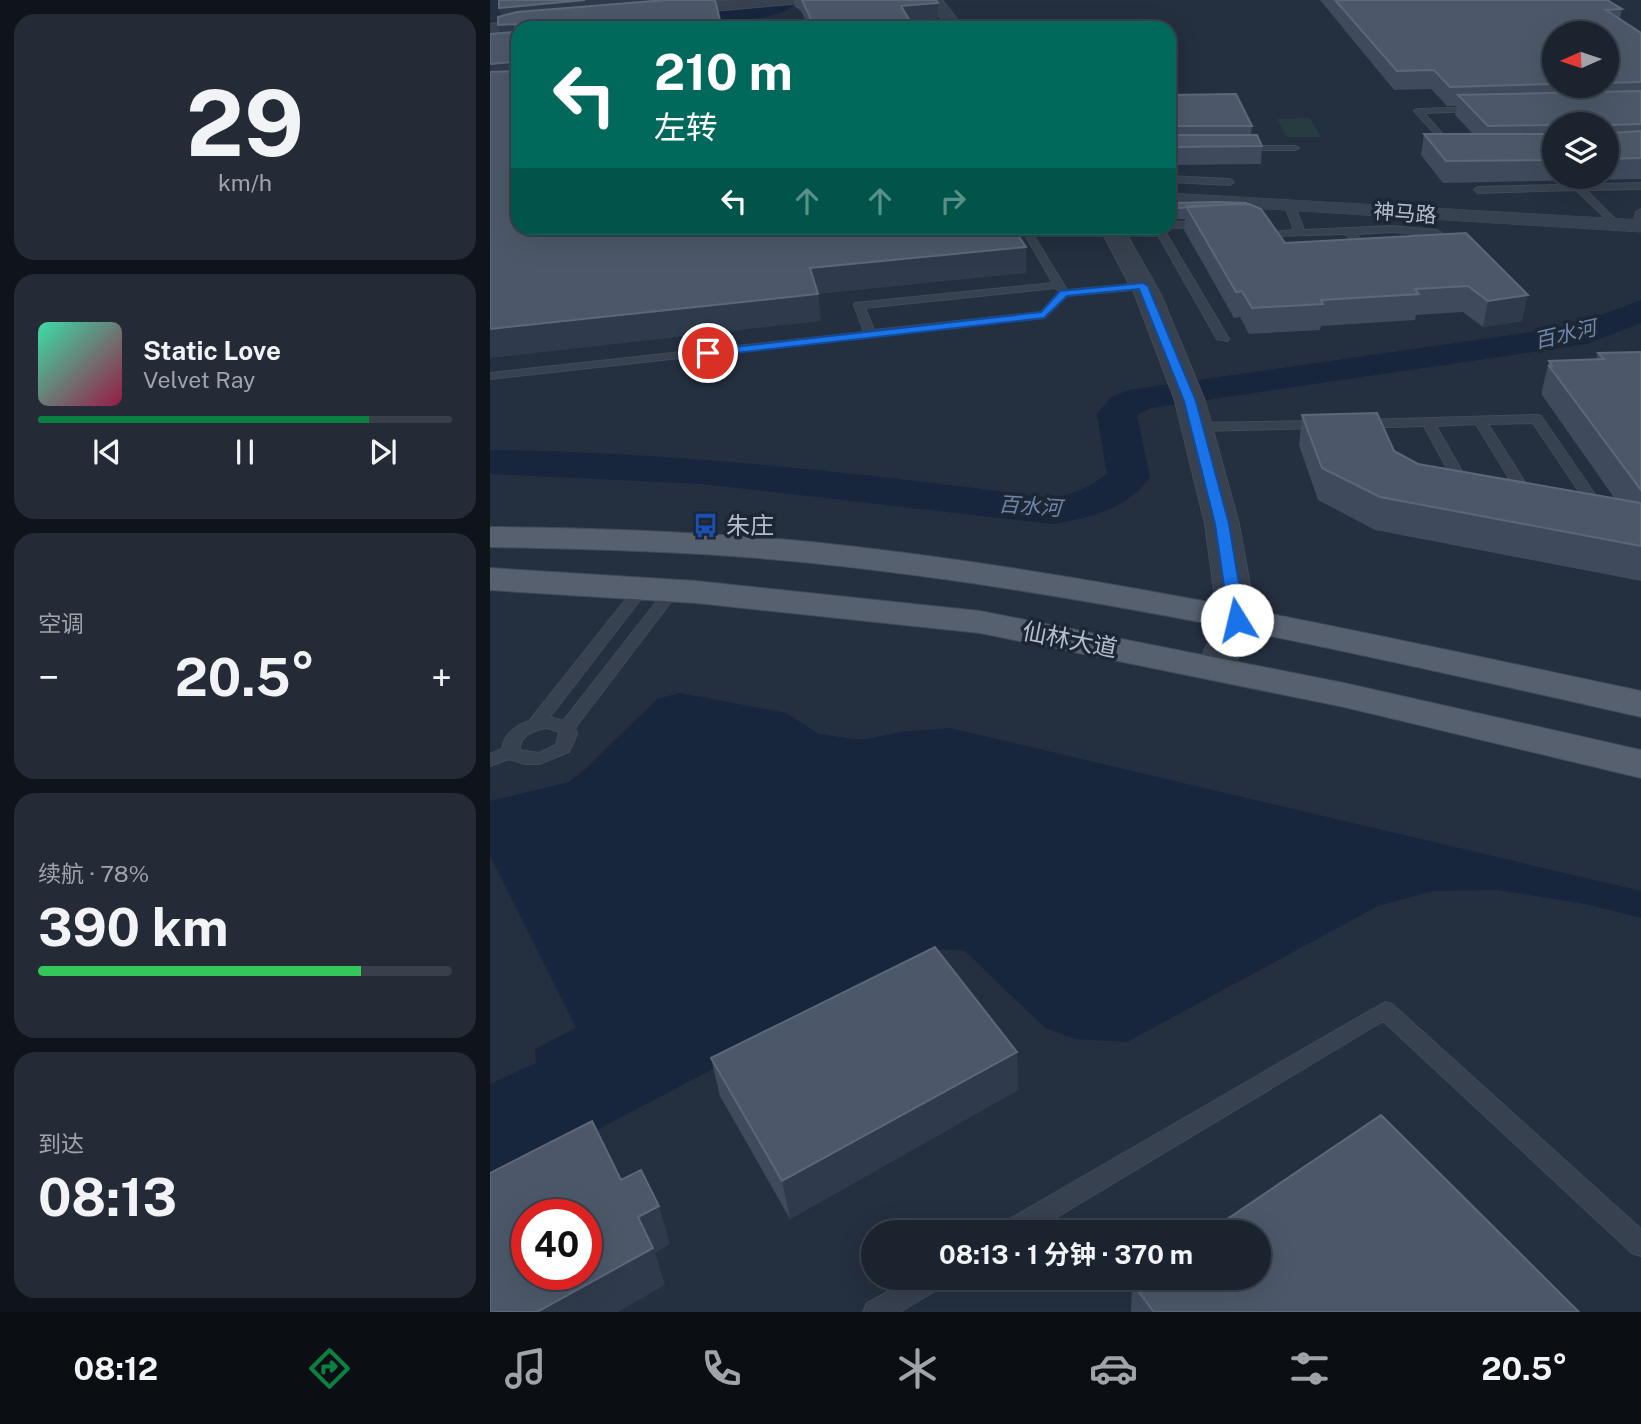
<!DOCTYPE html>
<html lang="zh">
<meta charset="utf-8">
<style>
:root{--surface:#1b232f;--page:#242b37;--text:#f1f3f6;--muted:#a0a4aa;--line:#39404b;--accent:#0b8043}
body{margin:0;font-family:"Public Sans","Noto Sans SC",sans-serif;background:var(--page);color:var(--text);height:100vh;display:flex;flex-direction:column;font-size:26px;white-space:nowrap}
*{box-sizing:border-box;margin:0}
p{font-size:23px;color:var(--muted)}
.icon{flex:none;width:38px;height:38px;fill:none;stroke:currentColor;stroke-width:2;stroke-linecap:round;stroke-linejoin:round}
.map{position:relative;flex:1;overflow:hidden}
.panel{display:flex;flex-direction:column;gap:14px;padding:14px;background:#0f131a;width:490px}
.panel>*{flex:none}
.top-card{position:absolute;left:21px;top:21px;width:665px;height:214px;border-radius:21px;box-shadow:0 7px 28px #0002,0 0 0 2px var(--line);background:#00695c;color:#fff;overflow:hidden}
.needle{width:46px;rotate:267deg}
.tools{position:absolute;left:1052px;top:21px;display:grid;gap:14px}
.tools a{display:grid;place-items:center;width:77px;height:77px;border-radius:50%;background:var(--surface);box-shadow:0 7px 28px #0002,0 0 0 2px var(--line);font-size:35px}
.speed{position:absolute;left:21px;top:1199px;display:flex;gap:14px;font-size:35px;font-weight:700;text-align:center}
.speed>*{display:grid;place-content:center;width:91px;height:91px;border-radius:50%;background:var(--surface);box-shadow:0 7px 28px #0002,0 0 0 2px var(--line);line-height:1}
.speed .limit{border:10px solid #d22;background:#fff;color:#111}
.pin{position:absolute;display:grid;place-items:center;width:60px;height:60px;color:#fff;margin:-30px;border:4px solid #fff;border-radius:50%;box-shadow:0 2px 7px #0007}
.me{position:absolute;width:77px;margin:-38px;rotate:351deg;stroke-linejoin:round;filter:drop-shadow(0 0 5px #0008)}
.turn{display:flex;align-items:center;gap:24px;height:147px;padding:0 28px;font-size:32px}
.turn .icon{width:91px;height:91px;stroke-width:2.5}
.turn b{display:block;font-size:49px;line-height:60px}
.lanes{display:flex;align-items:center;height:66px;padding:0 28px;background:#0003;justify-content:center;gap:35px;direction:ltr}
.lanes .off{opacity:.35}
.big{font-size:52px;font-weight:700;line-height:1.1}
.panel .widget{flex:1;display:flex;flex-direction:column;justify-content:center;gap:10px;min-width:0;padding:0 24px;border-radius:21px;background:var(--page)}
.panel .dial{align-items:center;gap:0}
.dial b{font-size:91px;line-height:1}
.song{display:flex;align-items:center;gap:21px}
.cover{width:84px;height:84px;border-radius:10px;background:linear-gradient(135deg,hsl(160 70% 55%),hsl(340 70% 35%))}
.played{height:7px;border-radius:4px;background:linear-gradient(90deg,var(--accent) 80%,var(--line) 80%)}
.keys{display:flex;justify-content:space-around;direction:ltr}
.heat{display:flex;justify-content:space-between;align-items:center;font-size:38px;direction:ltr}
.charge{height:10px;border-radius:5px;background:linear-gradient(90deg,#34c759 78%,var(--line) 0)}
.trip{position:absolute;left:371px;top:1220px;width:410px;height:70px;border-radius:35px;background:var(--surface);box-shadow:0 7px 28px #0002,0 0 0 2px var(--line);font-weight:700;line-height:70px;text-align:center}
.menu{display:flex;height:112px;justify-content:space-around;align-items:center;background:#0b0e13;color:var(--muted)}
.menu .icon{width:49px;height:49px}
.menu .current{color:var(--accent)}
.menu b{font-size:32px;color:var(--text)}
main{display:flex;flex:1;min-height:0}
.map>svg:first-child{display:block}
</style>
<main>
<section class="panel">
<div class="widget dial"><b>29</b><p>km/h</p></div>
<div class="widget">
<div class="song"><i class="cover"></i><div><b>Static Love</b><p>Velvet Ray</p></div></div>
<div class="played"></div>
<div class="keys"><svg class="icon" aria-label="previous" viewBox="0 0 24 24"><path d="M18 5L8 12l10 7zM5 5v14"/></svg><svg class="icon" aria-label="pause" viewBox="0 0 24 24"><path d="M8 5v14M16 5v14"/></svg><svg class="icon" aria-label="next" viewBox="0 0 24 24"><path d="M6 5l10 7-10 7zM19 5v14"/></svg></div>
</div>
<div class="widget"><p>空调</p>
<div class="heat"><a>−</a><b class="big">20.5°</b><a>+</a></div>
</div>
<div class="widget"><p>续航 · 78%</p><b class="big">390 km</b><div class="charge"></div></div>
<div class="widget"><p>到达</p><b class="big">08:13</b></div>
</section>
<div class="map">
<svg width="1151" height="1312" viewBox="0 0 1151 1312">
<rect width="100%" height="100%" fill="#242f3f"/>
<path fill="#263c40" d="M820,118L831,137H797L787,119Z"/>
<path fill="#17263d" d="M190,693L296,713L329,734L372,740L411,732L460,728L1151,891V918L1096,904L1008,890L943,891L888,906L637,1042L585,1039L555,1028L475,951L452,949L0,1186V1084L46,1063L45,1049L86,1028L0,856V801L79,782L100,765L167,699Z"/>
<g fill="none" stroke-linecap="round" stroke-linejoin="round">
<path fill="#17263d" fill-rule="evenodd" d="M279,0H299L302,6C285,29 104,28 69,28L79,22L272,6L281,3Z
M1151,300V323L1097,344L661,408L647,415L660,477C639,508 598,519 562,524L212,484L0,474V450C189,452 375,474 562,498C583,495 601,486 617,474L607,414L621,397L639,390L1062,329L1087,324Z"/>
<defs>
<path id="service" d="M991,107L988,111L934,113L964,147L965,149L961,151L924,111L928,109Z
M751,146H805L809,148L805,150H748L747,148Z
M679,176L740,179L744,182L740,185L679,182Z
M1151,183V189L1096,190L1131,225L1126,228L1086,190L988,193L984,190L988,187Z
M800,203L805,206L814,230L903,226L947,230L952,233L947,236L903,232L866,234L883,253L878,256L871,255V251L856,234L782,236V232L804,230L795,206Z
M1151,209L1150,226L1142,228L1146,212Z
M679,222L715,221L720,224L715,227L679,228Z
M531,228H539L577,290L653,283L658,286L653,289L577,296L554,318L0,379V373L374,332L364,305L365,303L563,283ZM566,288L569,292L551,312L384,330L375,308Z
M664,228H673L739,339L737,341L727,339Z
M1047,415L1051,416L1115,509L1113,512H1103L1043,423L998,424L1045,498L1038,502L1031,498L986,424L946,426L981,487L974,491L967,487L934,426L870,428L864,424L870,420Z
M830,421L836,425L834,428L707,431L701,427L707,423Z
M153,583L160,587L60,717L73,721L178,587L183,586L190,590L85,728L87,734L79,752L49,764H36L19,759L0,766V754L12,749C14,734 25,726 39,721L148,584ZM57,728L69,732L66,745L49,753L30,750C29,736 44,730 57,728Z
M895,1002L902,1004L1151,1229V1256L1142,1253L893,1021L542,1232H508L511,1224Z
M422,1278H456L453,1286L410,1312H373L377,1303Z"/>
<path id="minor" d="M679,193L1151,220V232L679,203Z"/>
<path id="tertiary" d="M245,0H309L302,4L176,15L168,10L176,5Z
M437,0H452L474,28H458Z
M60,17L68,22L66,25L0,34V24Z
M610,228H633L671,295L715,401L749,524L766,619L740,676L726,680L712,676L707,668L728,619L715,524L685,401L645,295Z"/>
<path id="primary" d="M0,527C107,528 215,532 322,542C601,571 877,633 1151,691V717C877,655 601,592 322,563C215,552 107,549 0,547Z
M0,568L206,581L490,611L854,683L1151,750V778L854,707L490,633L206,603L0,590Z"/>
</defs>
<use href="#service" stroke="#424a58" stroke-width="2"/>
<use href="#minor" stroke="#424a58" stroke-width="1"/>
<use href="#tertiary" stroke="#424a58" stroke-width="2"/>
<use href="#primary" stroke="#424a58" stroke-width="2"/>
<use href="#service" fill="#38414f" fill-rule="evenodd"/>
<use href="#minor" fill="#38414f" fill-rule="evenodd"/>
<use href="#tertiary" fill="#38414f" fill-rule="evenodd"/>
<use href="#primary" fill="#56606f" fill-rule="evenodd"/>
</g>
<path fill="#3f4b5d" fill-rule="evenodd" d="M304,0H446L448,21L421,23L424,28H319L311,11L304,6Z
M830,0H1117L1132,9L1130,19L1151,33V179L953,183L931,155L934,134H983L965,115L967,106H957L941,89L904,90ZM1064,33H1116V86H1064ZM1064,124H1116V177H1064Z
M679,95L762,126L761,135L772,146L771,164L686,165L682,153V144H679Z
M686,203L795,243L976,233L1032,321L993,327L973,312L926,315L925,320L831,326L830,330L759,334L750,317L744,318L694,230L695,219H688L685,214Z
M1151,352V581L885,530L828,500L809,445L812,415L904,451L928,464L1125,499L1052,395V390L1059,361L1106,360L1108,353Z
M221,1058L528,1090L300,1219L230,1096Z
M642,1283L1089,1312H641Z"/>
<path fill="#2f3b4c" d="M95,0H223L12,20L9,8Z
M448,3V21L412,24L411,6Z
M26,24L28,35L12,44L8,25Z
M23,62L28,82L0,84V64Z
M536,247V273L328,294L331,321L0,358V329L320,268Z
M1038,295L1032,321L993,327L998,301Z
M527,1052L528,1090L300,1219L292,1181Z
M169,1206L180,1244L165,1253L175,1285L128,1312H47L148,1217Z"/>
<path fill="#4c5869" stroke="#5c6778" stroke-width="2" fill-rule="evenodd" d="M9,0H95L9,8Z
M176,0H225L232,28H83V27L28,28V228H523L536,247L320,268L328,294L0,329V72L24,71L26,65L23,62L0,64V34L24,32L26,24L8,25V17L27,12Z
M312,0H446L448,3L411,6L424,28H325Z
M845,0H1117L1132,9L1116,10L1151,33V82L1116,83V33H1064V84L960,87L944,70L907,71Z
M1151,91V124L1119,125L1121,133L1151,131V158L1116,159V124L998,126L968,95Z
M746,94L762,126H679V95Z
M934,134H1064V160L956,161Z
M683,135H767L772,146L687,147Z
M728,202L757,203L689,208L686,203Z
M759,204L771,209L795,243L976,233L1038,295L998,301L978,286L925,289L929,294L831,300L833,304L762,308L752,291L746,292L696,206Z
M1151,352V490L1059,366H1062L1059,361L1114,359L1108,353Z
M887,413L904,451L928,464L1151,503V546L890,497L832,468L812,415Z
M445,947L527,1052L292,1181L221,1058Z
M891,1115L1089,1312H664L642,1283L651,1278H768V1232H718Z
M102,1121L131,1180L151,1170L169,1206L148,1217L163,1248L47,1312H0V1173ZM37,1214H96V1274H37Z"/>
<path fill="#1a73e8" stroke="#114b97" stroke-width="2" d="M653,283L658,286L706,401L739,524L755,620L752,623H741L739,620L725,524L694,401L649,289L577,296L554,318L218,356L212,353L218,350L551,312L570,291Z"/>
<defs>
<symbol id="bus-bare" viewBox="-9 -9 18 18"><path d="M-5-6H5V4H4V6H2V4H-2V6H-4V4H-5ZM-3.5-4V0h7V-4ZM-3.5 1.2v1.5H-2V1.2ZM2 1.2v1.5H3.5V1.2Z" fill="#1a4fb4" stroke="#1d2634" stroke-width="2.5" paint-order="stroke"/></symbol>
</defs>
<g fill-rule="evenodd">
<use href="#bus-bare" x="198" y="508" width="35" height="35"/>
</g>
<g text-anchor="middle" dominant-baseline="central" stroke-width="7" stroke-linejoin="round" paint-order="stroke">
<g font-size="21" fill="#b5bcc9" stroke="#1d2634">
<text transform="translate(915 213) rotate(4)">神马路</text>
</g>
<g font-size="21" font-style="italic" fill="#6d86a9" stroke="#1d2634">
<text transform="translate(1075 334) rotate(-13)">百水河</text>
<text transform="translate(540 506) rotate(4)">百水河</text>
</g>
<g font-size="24" fill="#b5bcc9" stroke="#1d2634" text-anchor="start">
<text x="236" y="525">朱庄</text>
</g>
<g font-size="24" fill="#b5bcc9" stroke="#1d2634">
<text transform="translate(580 639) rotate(11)">仙林大道</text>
</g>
</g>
</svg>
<div class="tools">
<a><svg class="needle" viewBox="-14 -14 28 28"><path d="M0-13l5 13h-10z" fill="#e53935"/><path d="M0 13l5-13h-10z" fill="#a0a4aa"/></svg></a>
<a><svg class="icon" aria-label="layers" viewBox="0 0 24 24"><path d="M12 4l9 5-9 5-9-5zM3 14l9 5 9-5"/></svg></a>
</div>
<div class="speed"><div class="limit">40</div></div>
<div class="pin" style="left:218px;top:353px;background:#d93025"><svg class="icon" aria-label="arrive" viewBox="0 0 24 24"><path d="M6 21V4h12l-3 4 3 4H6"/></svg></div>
<svg class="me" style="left:747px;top:620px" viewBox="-20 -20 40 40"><circle r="19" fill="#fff"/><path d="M0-13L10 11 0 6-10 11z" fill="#1a73e8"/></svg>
<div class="trip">08:13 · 1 分钟 · 370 m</div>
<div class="top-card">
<div class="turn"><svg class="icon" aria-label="left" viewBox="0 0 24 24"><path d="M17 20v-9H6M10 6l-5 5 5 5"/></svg><div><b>210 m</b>左转</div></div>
<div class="lanes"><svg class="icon" aria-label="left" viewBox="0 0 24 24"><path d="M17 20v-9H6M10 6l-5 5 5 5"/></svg><svg class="icon off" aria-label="ahead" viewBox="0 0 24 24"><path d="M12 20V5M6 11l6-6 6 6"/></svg><svg class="icon off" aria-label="ahead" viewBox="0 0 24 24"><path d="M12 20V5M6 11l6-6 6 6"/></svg><svg class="icon off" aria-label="right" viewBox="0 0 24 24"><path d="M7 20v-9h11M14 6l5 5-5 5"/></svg></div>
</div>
</div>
</main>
<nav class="menu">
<b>08:12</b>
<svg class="icon current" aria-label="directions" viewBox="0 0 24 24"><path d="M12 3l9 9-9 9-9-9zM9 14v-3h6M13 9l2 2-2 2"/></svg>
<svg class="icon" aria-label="music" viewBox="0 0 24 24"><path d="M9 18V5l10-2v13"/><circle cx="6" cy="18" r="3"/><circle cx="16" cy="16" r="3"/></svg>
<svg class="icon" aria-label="phone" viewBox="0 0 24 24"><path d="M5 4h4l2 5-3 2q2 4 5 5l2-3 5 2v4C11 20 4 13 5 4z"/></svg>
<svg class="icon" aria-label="climate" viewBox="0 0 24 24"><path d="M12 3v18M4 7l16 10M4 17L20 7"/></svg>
<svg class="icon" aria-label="car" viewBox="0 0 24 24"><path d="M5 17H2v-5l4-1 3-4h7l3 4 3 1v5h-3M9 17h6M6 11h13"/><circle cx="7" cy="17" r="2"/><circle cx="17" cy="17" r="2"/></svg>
<svg class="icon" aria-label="filters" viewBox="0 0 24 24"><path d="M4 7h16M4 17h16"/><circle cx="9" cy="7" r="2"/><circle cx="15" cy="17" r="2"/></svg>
<b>20.5°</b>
</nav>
